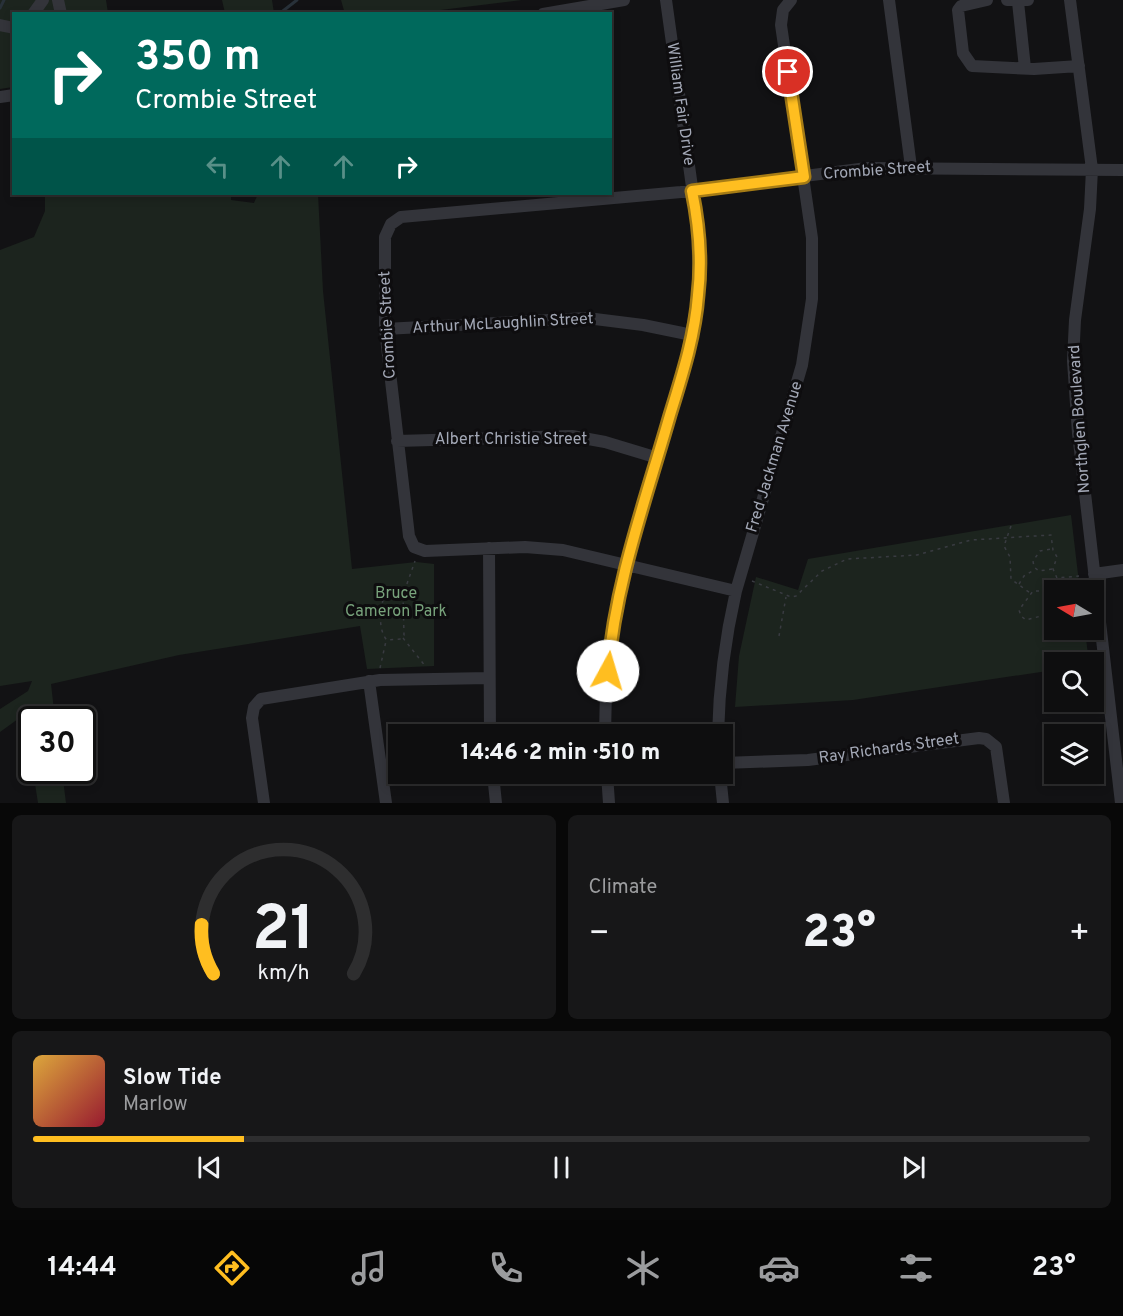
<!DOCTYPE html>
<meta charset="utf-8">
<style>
:root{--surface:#0e0e0f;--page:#171718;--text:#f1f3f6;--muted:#9b9c9e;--line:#2e2e2f;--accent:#ffbe20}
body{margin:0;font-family:Overpass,sans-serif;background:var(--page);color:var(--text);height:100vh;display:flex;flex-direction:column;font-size:22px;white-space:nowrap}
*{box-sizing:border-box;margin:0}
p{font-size:20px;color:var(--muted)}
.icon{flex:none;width:33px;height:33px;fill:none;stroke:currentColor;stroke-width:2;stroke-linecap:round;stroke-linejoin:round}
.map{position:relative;height:803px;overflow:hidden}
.panel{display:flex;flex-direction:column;gap:12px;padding:12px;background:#080808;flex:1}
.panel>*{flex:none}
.guide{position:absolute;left:12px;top:12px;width:600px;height:183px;border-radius:0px;box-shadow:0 3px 9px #0003,0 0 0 2px var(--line);background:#00695c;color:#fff;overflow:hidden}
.needle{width:39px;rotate:280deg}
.tools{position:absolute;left:1044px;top:580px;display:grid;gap:12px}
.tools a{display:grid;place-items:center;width:60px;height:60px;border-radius:0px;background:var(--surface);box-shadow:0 3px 9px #0003,0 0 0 2px var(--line);font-size:30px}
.speed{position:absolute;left:18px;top:706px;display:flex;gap:12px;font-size:30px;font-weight:700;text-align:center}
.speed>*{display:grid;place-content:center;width:78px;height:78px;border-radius:50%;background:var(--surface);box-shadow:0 3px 9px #0003,0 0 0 2px var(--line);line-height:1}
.speed .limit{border:3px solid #111;border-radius:9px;background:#fff;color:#111}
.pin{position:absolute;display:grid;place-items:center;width:51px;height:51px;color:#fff;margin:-26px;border:3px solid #fff;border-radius:50%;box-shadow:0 2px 6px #0007}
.me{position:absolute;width:66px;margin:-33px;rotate:6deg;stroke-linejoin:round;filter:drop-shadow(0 0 4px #0008)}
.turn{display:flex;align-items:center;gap:21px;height:126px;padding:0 24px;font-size:27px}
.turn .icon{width:78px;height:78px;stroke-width:2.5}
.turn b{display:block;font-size:42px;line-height:51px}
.lanes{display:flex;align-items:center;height:57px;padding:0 24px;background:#0003;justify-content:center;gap:30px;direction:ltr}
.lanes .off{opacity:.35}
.big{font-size:45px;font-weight:800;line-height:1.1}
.panel .tile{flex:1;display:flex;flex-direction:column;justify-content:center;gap:9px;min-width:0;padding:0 21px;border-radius:9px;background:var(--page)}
.panel .dial{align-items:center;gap:0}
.dial svg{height:156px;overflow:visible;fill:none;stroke:var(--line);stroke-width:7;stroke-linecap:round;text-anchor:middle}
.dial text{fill:var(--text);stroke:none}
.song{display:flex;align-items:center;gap:18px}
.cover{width:72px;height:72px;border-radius:9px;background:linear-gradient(135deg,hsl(40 70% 55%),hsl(350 70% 35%))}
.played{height:6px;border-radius:3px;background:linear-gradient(90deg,var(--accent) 20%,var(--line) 20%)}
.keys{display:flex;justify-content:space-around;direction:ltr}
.heat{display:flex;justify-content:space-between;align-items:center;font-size:33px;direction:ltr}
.panel .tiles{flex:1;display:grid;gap:12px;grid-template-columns:1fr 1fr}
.tile:last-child{grid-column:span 2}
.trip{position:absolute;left:388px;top:724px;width:345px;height:60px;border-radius:0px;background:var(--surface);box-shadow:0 3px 9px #0003,0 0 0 2px var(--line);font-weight:800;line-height:60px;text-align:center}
.dock{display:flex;height:96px;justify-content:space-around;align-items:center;background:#060606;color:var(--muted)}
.dock .icon{width:42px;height:42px}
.dock .current{color:var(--accent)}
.dock b{font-size:27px;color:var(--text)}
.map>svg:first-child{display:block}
</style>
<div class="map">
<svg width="1123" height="803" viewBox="0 0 1123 803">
<rect width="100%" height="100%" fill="#121214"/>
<path fill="#1c241e" d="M0,0H106L108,13L14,14L13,87L0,89Z
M222,0H272L274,13H225Z
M341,0H522L416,13L345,14Z
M45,194H231V200L254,203L258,194H318L323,291L352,569L416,562L434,564V666L367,669L360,626L179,655L51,684L55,720H32L31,758L25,714L0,732V709L28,691L32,681L0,686V250L34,237L45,211Z
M1071,515L1080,591H1054V630H1085L1089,663H1054V670L853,700L735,707L739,656L756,577L798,590L808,559Z
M33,771H62L66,803H38Z"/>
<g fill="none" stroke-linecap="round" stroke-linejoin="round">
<path stroke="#283139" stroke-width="3" d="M0,8L4,0
M279,14L297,0
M131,195L134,194"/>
<path stroke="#393b41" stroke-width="1.5" stroke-dasharray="3 4.5" stroke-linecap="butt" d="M1011,526L1004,546L1010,557L1011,579L1030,593
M1052,569L1039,571L1034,567L1033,561L1040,551L1052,549
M752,581L791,597L796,596L822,571L847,559L917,555L971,540L1051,535L1053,550L1057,557L1053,569L1057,578L1079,576
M1019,584L1024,576L1034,570
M1054,591H1033L1019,610L1021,616L1026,620L1041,616L1054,618
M1054,591L1057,579
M403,595L404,635L400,639L387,640C378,632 378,600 388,594L403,595L415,561
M779,636L786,597
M403,638L426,667
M380,668L386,641"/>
<path stroke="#33343a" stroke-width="12" d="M58,0L61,14
M889,0L911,167
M987,0L961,6L958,10L963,53L972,66L1034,69L1079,66
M1007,0H1028
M1070,0L1092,169L1090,209L1075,320L1073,361L1078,433L1121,803
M1018,2L1025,68
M33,14L43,0
M543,14L624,0
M0,25L14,28
M0,97L14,95
M385,329L587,318L643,325L692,335
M397,441L572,436L605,442L658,458
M489,548L490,735
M1094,574L1123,570
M736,591L563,550L525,547L425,551L414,547L409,536L385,329V237L391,224L401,217L681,192L867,168L1123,170
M369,681L386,803
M605,735L606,689L615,615L632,545L686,359L699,293L697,223L666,0
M718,735C719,686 725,639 736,591L802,365L812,299V238L781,25L783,10L791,0
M723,763L808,760L979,738L986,739L996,747L1004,803
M493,774L496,803
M607,774L609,803
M720,774L723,803
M264,803L252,718L254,707L261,699L380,680L489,678"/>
</g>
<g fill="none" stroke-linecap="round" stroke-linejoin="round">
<defs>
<path id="route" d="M608,671C615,583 646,499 670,415C682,376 695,336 698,295C702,261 699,225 692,191L804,177L788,72"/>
</defs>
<use href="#route" stroke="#a67c15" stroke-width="15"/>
<use href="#route" stroke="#ffbe20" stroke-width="10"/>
</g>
<g text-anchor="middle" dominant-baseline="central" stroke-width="6" stroke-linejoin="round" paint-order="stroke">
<g font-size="16" fill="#a3a8b6" stroke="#0e0d0f">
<text transform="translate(680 104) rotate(82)">William Fair Drive</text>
<text transform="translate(877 171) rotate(-4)">Crombie Street</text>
<text transform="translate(503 324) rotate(-3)">Arthur McLaughlin Street</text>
<text transform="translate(388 325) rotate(-93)">Crombie Street</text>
<text transform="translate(1080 419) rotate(-94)">Northglen Boulevard</text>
<text x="511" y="440">Albert Christie Street</text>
<text transform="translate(775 457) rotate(-73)">Fred Jackman Avenue</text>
<text transform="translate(889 749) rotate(-8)">Ray Richards Street</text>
</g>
<g font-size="16" fill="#78a37c" stroke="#0e0d0f">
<text x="396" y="594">Bruce<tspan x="396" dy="18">Cameron Park</tspan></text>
</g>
</g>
</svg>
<div class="tools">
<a><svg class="needle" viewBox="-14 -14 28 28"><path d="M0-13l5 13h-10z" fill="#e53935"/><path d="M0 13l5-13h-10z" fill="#9b9c9e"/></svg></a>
<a><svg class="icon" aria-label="search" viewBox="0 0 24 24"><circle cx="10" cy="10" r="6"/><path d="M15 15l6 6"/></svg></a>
<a><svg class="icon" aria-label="layers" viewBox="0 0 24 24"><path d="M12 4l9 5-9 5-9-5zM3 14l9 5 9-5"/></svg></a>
</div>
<div class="speed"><div class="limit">30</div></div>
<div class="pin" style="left:788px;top:72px;background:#d93025"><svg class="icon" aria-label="arrive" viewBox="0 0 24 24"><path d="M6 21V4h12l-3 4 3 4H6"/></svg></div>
<svg class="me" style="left:608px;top:671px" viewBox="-20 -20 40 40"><circle r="19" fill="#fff"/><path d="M0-13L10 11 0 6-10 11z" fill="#ffbe20"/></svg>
<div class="trip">14:46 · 2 min · 510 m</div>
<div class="guide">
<div class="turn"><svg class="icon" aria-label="right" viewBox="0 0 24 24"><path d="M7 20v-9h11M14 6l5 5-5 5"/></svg><div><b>350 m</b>Crombie Street</div></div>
<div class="lanes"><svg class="icon off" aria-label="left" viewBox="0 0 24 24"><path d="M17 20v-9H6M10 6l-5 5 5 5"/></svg><svg class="icon off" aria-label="ahead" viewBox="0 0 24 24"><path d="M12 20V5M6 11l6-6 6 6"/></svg><svg class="icon off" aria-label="ahead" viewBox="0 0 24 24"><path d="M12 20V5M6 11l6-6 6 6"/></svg><svg class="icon" aria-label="right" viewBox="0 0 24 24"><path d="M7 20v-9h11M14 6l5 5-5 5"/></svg></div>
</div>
</div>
<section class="panel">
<div class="tiles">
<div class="tile dial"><svg viewBox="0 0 100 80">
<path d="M14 69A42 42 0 1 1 86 69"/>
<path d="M14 69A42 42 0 0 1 8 44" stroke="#ffbe20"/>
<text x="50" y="56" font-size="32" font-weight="700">21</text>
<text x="50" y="72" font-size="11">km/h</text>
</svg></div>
<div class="tile"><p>Climate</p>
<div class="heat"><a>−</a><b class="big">23°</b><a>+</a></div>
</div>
<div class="tile">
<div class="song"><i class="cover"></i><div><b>Slow Tide</b><p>Marlow</p></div></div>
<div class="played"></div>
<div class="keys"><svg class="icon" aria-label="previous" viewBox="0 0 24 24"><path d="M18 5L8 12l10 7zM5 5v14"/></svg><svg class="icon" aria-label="pause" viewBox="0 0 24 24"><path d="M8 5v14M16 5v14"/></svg><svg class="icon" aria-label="next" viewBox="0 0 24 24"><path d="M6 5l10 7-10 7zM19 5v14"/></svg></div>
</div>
</div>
</section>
<nav class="dock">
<b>14:44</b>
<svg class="icon current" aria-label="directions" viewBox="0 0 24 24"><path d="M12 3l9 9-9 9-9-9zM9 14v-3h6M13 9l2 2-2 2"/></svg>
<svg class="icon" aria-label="music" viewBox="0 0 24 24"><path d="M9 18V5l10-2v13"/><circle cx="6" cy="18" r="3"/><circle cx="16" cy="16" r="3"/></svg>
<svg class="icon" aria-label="phone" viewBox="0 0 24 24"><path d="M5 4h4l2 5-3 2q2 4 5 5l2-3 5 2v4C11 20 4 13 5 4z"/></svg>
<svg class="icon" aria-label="climate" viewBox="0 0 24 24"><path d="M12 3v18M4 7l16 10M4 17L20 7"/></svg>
<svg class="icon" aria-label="car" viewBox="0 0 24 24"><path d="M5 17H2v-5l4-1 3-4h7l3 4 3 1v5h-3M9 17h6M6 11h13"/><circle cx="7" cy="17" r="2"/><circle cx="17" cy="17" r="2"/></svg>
<svg class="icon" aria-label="filters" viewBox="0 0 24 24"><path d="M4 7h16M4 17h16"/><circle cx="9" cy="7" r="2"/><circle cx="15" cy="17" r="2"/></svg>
<b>23°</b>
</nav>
